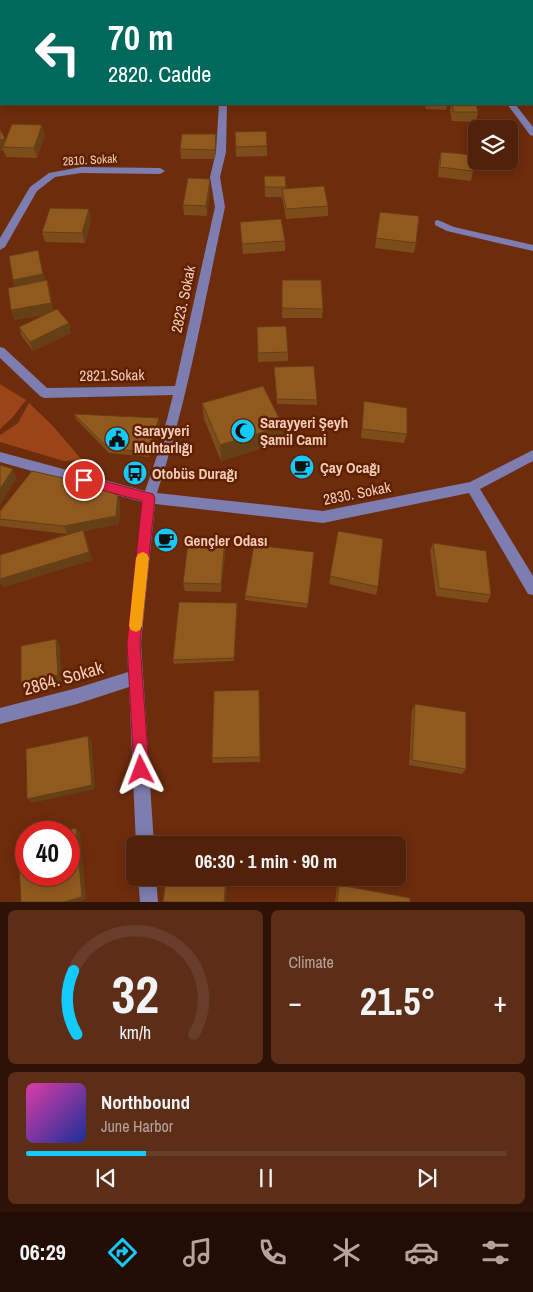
<!DOCTYPE html>
<meta charset="utf-8">
<style>
:root{--surface:#522109;--page:#5c2e17;--text:#f1f3f6;--muted:#b5a39c;--line:#683e2a;--accent:#13cafb}
body{margin:0;font-family:"Archivo Narrow",sans-serif;background:var(--page);color:var(--text);height:100vh;display:flex;flex-direction:column;font-size:19px;white-space:nowrap}
*{box-sizing:border-box;margin:0}
p{font-size:16px;color:var(--muted)}
.icon{flex:none;width:28px;height:28px;fill:none;stroke:currentColor;stroke-width:2;stroke-linecap:round;stroke-linejoin:round}
.map{position:relative;height:902px;overflow:hidden}
.panel{display:flex;flex-direction:column;gap:8px;padding:8px;background:#2d1205;flex:1}
.panel>*{flex:none}
.guide{position:absolute;left:0px;top:0px;width:534px;height:105px;box-shadow:0 2px 12px #0003,0 0 0 1px var(--line);background:#00695c;color:#fff;overflow:hidden}
.buttons{position:absolute;left:468px;top:120px;display:grid;gap:10px}
.buttons a{display:grid;place-items:center;width:50px;height:50px;border-radius:8px;background:var(--surface);box-shadow:0 2px 12px #0003,0 0 0 1px var(--line);font-size:25px}
.speed{position:absolute;left:15px;top:821px;display:flex;gap:10px;font-size:25px;font-weight:700;text-align:center}
.speed>*{display:grid;place-content:center;width:65px;height:65px;border-radius:50%;background:var(--surface);box-shadow:0 2px 12px #0003,0 0 0 1px var(--line);line-height:1}
.speed .limit{border:8px solid #d22;background:#fff;color:#111}
.pin{position:absolute;display:grid;place-items:center;width:42px;height:42px;color:#fff;margin:-21px;border:2px solid #fff;border-radius:50%;box-shadow:0 1px 5px #0007}
.me{position:absolute;width:55px;margin:-28px;rotate:357deg;stroke-linejoin:round;filter:drop-shadow(0 0 4px #0008)}
.turn{display:flex;align-items:center;gap:18px;height:105px;padding:0 25px;font-size:22px}
.turn .icon{width:65px;height:65px;stroke-width:2.5}
.turn b{display:block;font-size:35px;line-height:42px}
.big{font-size:38px;font-weight:700;line-height:1.1}
.panel .tile{flex:1;display:flex;flex-direction:column;justify-content:center;gap:8px;min-width:0;padding:0 18px;border-radius:8px;background:var(--page)}
.panel .dial{align-items:center;gap:0}
.dial svg{height:130px;overflow:visible;fill:none;stroke:var(--line);stroke-width:7;stroke-linecap:round;text-anchor:middle}
.dial text{fill:var(--text);stroke:none}
.song{display:flex;align-items:center;gap:15px}
.cover{width:60px;height:60px;border-radius:8px;background:linear-gradient(135deg,hsl(320 70% 55%),hsl(230 70% 35%))}
.played{height:5px;border-radius:2px;background:linear-gradient(90deg,var(--accent) 25%,var(--line) 25%)}
.keys{display:flex;justify-content:space-around;direction:ltr}
.heat{display:flex;justify-content:space-between;align-items:center;font-size:28px;direction:ltr}
.panel .tiles{flex:1;display:grid;gap:8px;grid-template-columns:1fr 1fr}
.tile:last-child{grid-column:span 2}
.trip{position:absolute;left:126px;top:836px;width:280px;height:50px;border-radius:8px;background:var(--surface);box-shadow:0 2px 12px #0003,0 0 0 1px var(--line);font-weight:700;line-height:50px;text-align:center}
.tabs{display:flex;height:80px;justify-content:space-around;align-items:center;background:#210d04;color:var(--muted)}
.tabs .icon{width:35px;height:35px}
.tabs .current{color:var(--accent)}
.tabs b{font-size:22px;color:var(--text)}
.map>svg:first-child{display:block}
</style>
<div class="map">
<svg width="533" height="902" viewBox="0 0 533 902">
<rect width="100%" height="100%" fill="#6d2c0c"/>
<path fill="#9b4417" d="M0,384L26,400L12,418L0,429Z
M29,403L52,425L82,460L64,461L0,442V435L18,423Z"/>
<g fill="none" stroke-linecap="round" stroke-linejoin="round">
<path fill="#7d7daf" fill-rule="evenodd" d="M192,0H201L202,1H193Z
M348,0H356L357,1H349Z
M219,104H227L226,152L220,177L225,207C204,303 188,400 157,493L323,511L470,482L533,450V461L480,489L533,576V595L528,594L469,493L323,523L155,504L141,643L154,845H136L129,687L77,704L0,724V708L77,688L128,672L127,643L142,502L0,462V452L145,491L160,447L173,395L44,398L40,396L0,358V347L4,348L47,388L175,386L215,207L210,177L216,152Z
M507,104H515L533,127V136L530,135Z
M81,167L160,168L165,171L160,174L81,173L55,177L37,191L5,247L0,250V238L30,187L49,173Z
M438,220L454,227L533,245V251L447,231L435,225V221Z
M138,878H156L158,902H140Z"/>
</g>
<path fill="#7c4d1b" d="M425,104H447V105L446,110L426,109Z
M451,104H476L478,112L476,122L452,121L450,110Z
M235,132L267,146V156L236,157Z
M216,134V144L215,159H181L180,149Z
M45,135L37,158L6,157L3,150L0,151L5,141Z
M441,152L473,171L471,181L438,177L439,162Z
M264,176H285L286,189L328,206V216L286,219L282,197H265Z
M210,179V188L207,216L184,215L183,205Z
M89,209L91,219L85,243L45,242L42,232Z
M380,212L416,243L414,253L375,248Z
M240,222L285,241V251L243,254Z
M38,250L45,281L47,280L50,290L53,311L71,333L33,351L22,337L19,327L48,314L14,320L15,286L13,280Z
M282,280L323,309L322,318H282Z
M257,327L288,352V361L258,362Z
M274,367L317,400V405L277,404Z
M364,401L407,434L404,443L361,438Z
M202,403L282,442L221,461L204,419Z
M74,414L160,423L149,457L109,453L76,419Z
M118,495L120,503L119,524L84,531L86,538L92,560L3,587L0,583V555L67,534L0,526V511Z
M338,531L378,587L376,595L329,584Z
M433,543L491,595L487,603L436,596L430,551Z
M226,546L221,592L185,591L183,583Z
M314,552L307,608L245,600V596Z
M237,603L234,661L174,664L173,660Z
M259,690L260,762L213,763L212,758Z
M415,704L466,769L462,774L409,765L412,710Z
M339,885L410,902H335L337,887Z"/>
<path fill="#653f16" d="M42,125L45,135L37,158L34,148Z
M5,139L7,148L3,147V150L0,151V140Z
M210,179V188L207,216L206,206Z
M89,209L91,219L85,243L82,233Z
M38,250L46,284L17,290L13,280Z
M47,280L50,290L54,313L14,320L11,310Z
M69,323L71,333L33,351L30,342Z
M159,418L160,423L149,457L148,453Z
M283,426L282,442L221,461L220,445Z
M13,469L17,478L0,505V489Z
M118,495L120,503L119,524L84,531L86,538L92,560L3,587L0,583V579L67,534L64,526Z
M225,538L226,546L221,592V584Z
M237,603L238,607L234,661V658Z
M56,639L60,646L62,682L26,689L21,683Z
M88,736L92,742L95,789L32,803L27,799Z
M76,828L80,832L86,899L77,902H64Z
M226,878H227L226,902H224Z"/>
<path fill="#905a1f" stroke="#653f16" d="M426,104H447V105L427,104Z
M452,104H476L478,112H454Z
M12,124L42,125L34,148L3,147Z
M0,129L5,139L0,140Z
M266,131L267,146L236,147L235,132Z
M182,134H216L215,150L180,149Z
M441,152L474,155L473,171L440,167Z
M264,176H285L286,187H265Z
M188,178L210,179L206,206L183,205Z
M324,186L328,206L286,209L282,189Z
M50,208L89,209L82,233L42,232Z
M380,212L419,216L416,243L376,238Z
M281,219L285,241L242,244L240,222Z
M38,250L43,274L13,280L9,256Z
M47,280L51,303L11,310L8,288Z
M282,280H321L323,309L282,308Z
M57,309L69,323L30,342L19,327Z
M286,326L288,352L258,353L257,327Z
M314,366L317,400L277,399L274,367Z
M263,386L283,426L220,445L202,403Z
M364,401L407,408V434L362,429Z
M74,414L159,418L148,453L108,448Z
M0,465L13,469L0,489Z
M32,471L81,482L118,495L116,516L64,526L0,519V511Z
M83,530L89,552L0,579V555Z
M338,531L383,539L378,587L330,576Z
M189,536L225,538L221,584L183,583Z
M433,543L486,551L491,595L439,588Z
M254,545L314,552L308,604L245,596Z
M179,602L237,603L234,658L173,660Z
M56,639L58,675L21,683V646Z
M259,690L260,757L212,758L214,691Z
M415,704L466,712V769L412,760Z
M88,736L92,785L27,799L26,749Z
M76,828L82,897L64,902H21L18,844L26,841V875H69V832H59Z
M166,878H226L224,902H163Z
M339,885L410,898V902H337Z"/>
<path fill="#e11d48" stroke="#92132f" d="M84,476L149,493L153,494L155,498L140,643L149,770L146,775L141,778L136,775L134,770L127,643L142,501L80,484L79,480L80,477Z"/>
<path fill="#f59e0b" d="M143,552L147,554L149,558L142,626L140,630L136,632L131,630L129,626L136,558L138,554Z"/>
<defs>
<symbol id="mosque-disc" viewBox="-11 -11 22 22"><circle r="9.5" fill="#13cafb" stroke="#602100"/><path d="M3.5-4.9A6 6 0 1 0 3.5 4.9A5 5 0 1 1 3.5-4.9Z" fill="#111"/></symbol>
<symbol id="civic-disc" viewBox="-11 -11 22 22"><circle r="9.5" fill="#13cafb" stroke="#602100"/><path d="M-.6-6.5H3V-4.5H.6V-3L4-1V1h2V6H-6V1h2V-1L-.6-3ZM-1.2 2.5V6h2.4V2.5Z" fill="#111"/></symbol>
<symbol id="cafe-disc" viewBox="-11 -11 22 22"><circle r="9.5" fill="#13cafb" stroke="#602100"/><path d="M-5.5-4.5H6V0H3Q3 3.5 0 3.5H-2.5Q-5.5 3.5-5.5 0ZM3-3.2v2h1.7v-2ZM-6 4.5H4V6H-6Z" fill="#111"/></symbol>
<symbol id="bus-disc" viewBox="-11 -11 22 22"><circle r="9.5" fill="#13cafb" stroke="#602100"/><path d="M-5-6H5V4H4V6H2V4H-2V6H-4V4H-5ZM-3.5-4V0h7V-4ZM-3.5 1.2v1.5H-2V1.2ZM2 1.2v1.5H3.5V1.2Z" fill="#111"/></symbol>
</defs>
<g fill-rule="evenodd">
<use href="#mosque-disc" x="229" y="417" width="28" height="28"/>
<use href="#civic-disc" x="103" y="425" width="28" height="28"/>
<use href="#cafe-disc" x="288" y="453" width="28" height="28"/>
<use href="#bus-disc" x="121" y="459" width="28" height="28"/>
<use href="#cafe-disc" x="152" y="526" width="28" height="28"/>
</g>
<g text-anchor="middle" dominant-baseline="central" stroke-width="5" stroke-linejoin="round" paint-order="stroke">
<g font-size="12" fill="#f4ccbb" stroke="#602100">
<text transform="translate(90 160) rotate(-3)">2810. Sokak</text>
</g>
<g font-size="15" fill="#f4ccbb" stroke="#602100">
<text transform="translate(183 299) rotate(-78)">2823. Sokak</text>
<text transform="translate(112 375) rotate(-1)">2821.Sokak</text>
<text transform="translate(357 493) rotate(-11)">2830. Sokak</text>
</g>
<g font-size="15" font-weight="bold" fill="#f4ccbb" stroke="#602100" text-anchor="start">
<text x="260" y="422">Sarayyeri Şeyh<tspan x="260" dy="17">Şamil Cami</tspan></text>
<text x="134" y="430">Sarayyeri<tspan x="134" dy="17">Muhtarlığı</tspan></text>
<text x="320" y="467">Çay Ocağı</text>
<text x="152" y="473">Otobüs Durağı</text>
<text x="184" y="540">Gençler Odası</text>
</g>
<g font-size="18" fill="#f4ccbb" stroke="#602100">
<text transform="translate(63 678) rotate(-16)">2864. Sokak</text>
</g>
</g>
</svg>
<div class="buttons">
<a><svg class="icon" aria-label="layers" viewBox="0 0 24 24"><path d="M12 4l9 5-9 5-9-5zM3 14l9 5 9-5"/></svg></a>
</div>
<div class="speed"><div class="limit">40</div></div>
<div class="pin" style="left:84px;top:480px;background:#d93025"><svg class="icon" aria-label="arrive" viewBox="0 0 24 24"><path d="M6 21V4h12l-3 4 3 4H6"/></svg></div>
<svg class="me" style="left:141px;top:770px" viewBox="-20 -20 40 40"><path d="M0-17L14 15 0 8-14 15z" fill="#e11d48" stroke="#fff" stroke-width="4"/></svg>
<div class="trip">06:30 · 1 min · 90 m</div>
<div class="guide">
<div class="turn"><svg class="icon" aria-label="left" viewBox="0 0 24 24"><path d="M17 20v-9H6M10 6l-5 5 5 5"/></svg><div><b>70 m</b>2820. Cadde</div></div>
</div>
</div>
<section class="panel">
<div class="tiles">
<div class="tile dial"><svg viewBox="0 0 100 80">
<path d="M14 69A42 42 0 1 1 86 69"/>
<path d="M14 69A42 42 0 0 1 12 30" stroke="#13cafb"/>
<text x="50" y="56" font-size="32" font-weight="700">32</text>
<text x="50" y="72" font-size="11">km/h</text>
</svg></div>
<div class="tile"><p>Climate</p>
<div class="heat"><a>−</a><b class="big">21.5°</b><a>+</a></div>
</div>
<div class="tile">
<div class="song"><i class="cover"></i><div><b>Northbound</b><p>June Harbor</p></div></div>
<div class="played"></div>
<div class="keys"><svg class="icon" aria-label="previous" viewBox="0 0 24 24"><path d="M18 5L8 12l10 7zM5 5v14"/></svg><svg class="icon" aria-label="pause" viewBox="0 0 24 24"><path d="M8 5v14M16 5v14"/></svg><svg class="icon" aria-label="next" viewBox="0 0 24 24"><path d="M6 5l10 7-10 7zM19 5v14"/></svg></div>
</div>
</div>
</section>
<nav class="tabs">
<b>06:29</b>
<svg class="icon current" aria-label="directions" viewBox="0 0 24 24"><path d="M12 3l9 9-9 9-9-9zM9 14v-3h6M13 9l2 2-2 2"/></svg>
<svg class="icon" aria-label="music" viewBox="0 0 24 24"><path d="M9 18V5l10-2v13"/><circle cx="6" cy="18" r="3"/><circle cx="16" cy="16" r="3"/></svg>
<svg class="icon" aria-label="phone" viewBox="0 0 24 24"><path d="M5 4h4l2 5-3 2q2 4 5 5l2-3 5 2v4C11 20 4 13 5 4z"/></svg>
<svg class="icon" aria-label="climate" viewBox="0 0 24 24"><path d="M12 3v18M4 7l16 10M4 17L20 7"/></svg>
<svg class="icon" aria-label="car" viewBox="0 0 24 24"><path d="M5 17H2v-5l4-1 3-4h7l3 4 3 1v5h-3M9 17h6M6 11h13"/><circle cx="7" cy="17" r="2"/><circle cx="17" cy="17" r="2"/></svg>
<svg class="icon" aria-label="filters" viewBox="0 0 24 24"><path d="M4 7h16M4 17h16"/><circle cx="9" cy="7" r="2"/><circle cx="15" cy="17" r="2"/></svg>
</nav>
